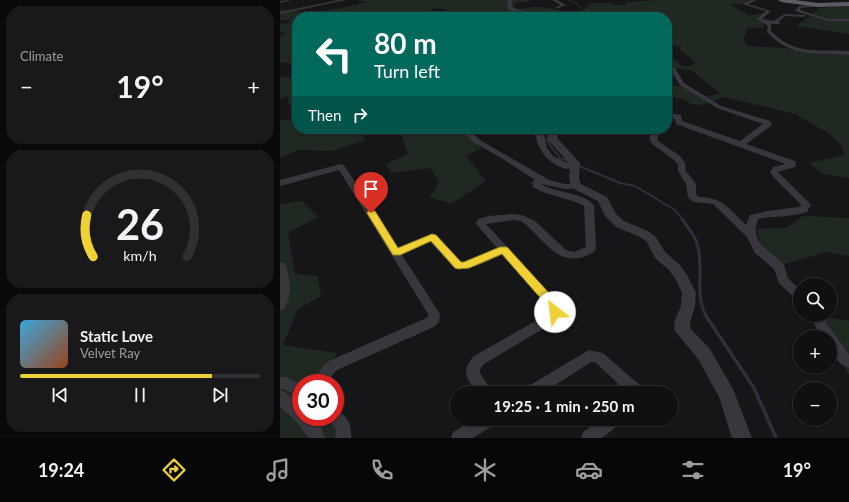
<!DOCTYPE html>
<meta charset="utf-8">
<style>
:root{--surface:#101012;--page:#19191b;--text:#f1f3f6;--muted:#9c9d9f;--line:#303032;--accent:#f0d135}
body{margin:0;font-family:Lato,sans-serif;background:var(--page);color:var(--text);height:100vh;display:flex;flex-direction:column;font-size:15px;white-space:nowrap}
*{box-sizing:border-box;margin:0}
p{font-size:13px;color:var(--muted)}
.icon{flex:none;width:22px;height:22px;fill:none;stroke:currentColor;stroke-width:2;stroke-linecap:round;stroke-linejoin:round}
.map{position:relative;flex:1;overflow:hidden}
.side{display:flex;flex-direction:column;gap:6px;padding:6px;background:#09090a;width:280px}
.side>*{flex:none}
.banner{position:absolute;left:12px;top:12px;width:380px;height:122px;border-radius:16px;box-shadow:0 1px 3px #0004,0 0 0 1px var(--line);background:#00695c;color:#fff;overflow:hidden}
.fabs{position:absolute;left:513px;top:278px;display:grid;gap:8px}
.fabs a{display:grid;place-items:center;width:44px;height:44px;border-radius:50%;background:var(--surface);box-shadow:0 1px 3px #0004,0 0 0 1px var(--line);font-size:20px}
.speed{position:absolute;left:12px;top:374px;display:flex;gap:8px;font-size:20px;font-weight:700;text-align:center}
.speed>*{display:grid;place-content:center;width:52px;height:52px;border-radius:50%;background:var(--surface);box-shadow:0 1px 3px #0004,0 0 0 1px var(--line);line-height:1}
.speed .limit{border:6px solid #d22;background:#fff;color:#111}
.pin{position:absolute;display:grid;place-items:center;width:34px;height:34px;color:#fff;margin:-41px -17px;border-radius:50% 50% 50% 0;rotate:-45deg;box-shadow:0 0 4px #0007}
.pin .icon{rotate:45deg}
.me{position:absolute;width:44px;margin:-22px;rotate:331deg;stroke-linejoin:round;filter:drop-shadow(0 0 3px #0008)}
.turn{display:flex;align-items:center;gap:14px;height:84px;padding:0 16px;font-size:18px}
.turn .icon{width:52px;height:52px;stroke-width:2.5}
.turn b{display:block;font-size:28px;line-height:34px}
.then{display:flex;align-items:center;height:38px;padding:0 16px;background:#0003;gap:8px;font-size:15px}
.big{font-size:30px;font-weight:700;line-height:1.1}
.side .card{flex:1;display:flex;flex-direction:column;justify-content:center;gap:6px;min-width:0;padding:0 14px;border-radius:16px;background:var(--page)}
.side .dial{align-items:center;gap:0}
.dial svg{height:104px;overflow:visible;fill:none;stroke:var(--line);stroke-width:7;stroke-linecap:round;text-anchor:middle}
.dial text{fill:var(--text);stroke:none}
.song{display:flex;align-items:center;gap:12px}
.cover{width:48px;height:48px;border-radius:6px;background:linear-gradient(135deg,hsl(200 70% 55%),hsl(20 70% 35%))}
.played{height:4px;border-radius:2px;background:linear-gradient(90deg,var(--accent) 80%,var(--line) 80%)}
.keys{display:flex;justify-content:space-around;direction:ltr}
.heat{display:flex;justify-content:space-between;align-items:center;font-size:22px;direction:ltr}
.trip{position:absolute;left:170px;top:386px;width:228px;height:40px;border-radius:20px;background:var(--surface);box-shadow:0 1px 3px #0004,0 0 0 1px var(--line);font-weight:700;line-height:40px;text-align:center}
.tabs{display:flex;height:64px;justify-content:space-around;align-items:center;background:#060607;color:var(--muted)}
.tabs .icon{width:28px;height:28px}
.tabs .selected{color:var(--accent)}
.tabs b{font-size:18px;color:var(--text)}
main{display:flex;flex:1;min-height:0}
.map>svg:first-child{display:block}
</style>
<main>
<section class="side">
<div class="card"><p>Climate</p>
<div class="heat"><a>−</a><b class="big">19°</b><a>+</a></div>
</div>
<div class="card dial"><svg viewBox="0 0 100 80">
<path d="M14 69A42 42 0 1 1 86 69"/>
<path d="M14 69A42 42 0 0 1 9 37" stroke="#f0d135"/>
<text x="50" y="56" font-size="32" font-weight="700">26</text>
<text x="50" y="72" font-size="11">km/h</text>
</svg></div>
<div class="card">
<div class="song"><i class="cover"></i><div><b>Static Love</b><p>Velvet Ray</p></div></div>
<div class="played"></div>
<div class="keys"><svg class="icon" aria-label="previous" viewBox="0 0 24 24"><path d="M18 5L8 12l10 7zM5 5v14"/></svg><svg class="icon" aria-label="pause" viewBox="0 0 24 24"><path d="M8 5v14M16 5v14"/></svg><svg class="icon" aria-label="next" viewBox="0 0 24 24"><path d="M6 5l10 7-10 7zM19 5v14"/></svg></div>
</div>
</section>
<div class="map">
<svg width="569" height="438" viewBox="0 0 569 438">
<rect width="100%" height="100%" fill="#161618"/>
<path fill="#202822" d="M77,0H249L250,1L236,3L233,7C241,11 244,8 252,7C260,6 270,8 278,10L283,16L231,17L233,14L207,11H169L159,8L152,9L149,12L151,13L147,16L124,15L107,17H46L64,15L58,14L59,12L46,11L22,15L38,17H17V64L3,62L0,63V37L6,32L0,31V24L8,23L10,20H0V9C28,15 59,10 86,2Z
M378,0H470L461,4H449L469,15L484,13L483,28H468L463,40L468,46L505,48L523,52H569V178L543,174L529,163L565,155L562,146L550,134L515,114L444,97C435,99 420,108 411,104C409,103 408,101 406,100C400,98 396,99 391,95H387V85L408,87L416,94L427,96L440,94L411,70L390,68L391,58L398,61L400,66H412L415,62L400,50L401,47L390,44L387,37V17H309L310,16L303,10L312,3H332L333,5H346V2Z
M569,5V34L516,26L540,8Z
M17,72V109L10,107L7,96L0,99V76L11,78Z
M17,118V129H81L85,140L53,151L18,150L0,158V120H14Z
M119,129H180L202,148L186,156L206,181L171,204L150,197L159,182L150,168L112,173L105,165L128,154Z
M22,201L38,217L8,233L15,274L38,276L41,296L18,309L3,345L57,353L45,376L48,383H21V417H55V398L66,423L68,438H0V204Z
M523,216L569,218V256L545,252L502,265L486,256L476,229L507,228Z
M545,317L569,321V374L566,371Z"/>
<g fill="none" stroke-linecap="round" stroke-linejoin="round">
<path stroke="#2c323c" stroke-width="1" d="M288,0C295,2 300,5 303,13L300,17"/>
<path stroke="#2c323c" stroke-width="2" d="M263,136L280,158L289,161
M297,165L340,183L355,186L395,210L403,220"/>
<path stroke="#2c323c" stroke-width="3" d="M402,219C407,226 414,235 417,243C425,266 413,296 427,317"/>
<path stroke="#2c323c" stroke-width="3.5" d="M426,316L474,388L496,438"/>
<path fill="#37373d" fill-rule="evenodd" d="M10,0L9,1L0,3V1Z
M58,0H66L0,14V12Z
M272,0H277L286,5L276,9V7L281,5Z
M471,0H477L468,4L491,11L482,19L494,21L504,14L526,15L524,17L505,16L499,21L500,24H491V31C515,56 538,49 569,51V55C536,52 512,59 487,32L488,26L477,19L486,11L462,4Z
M538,4L539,6L521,8L520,10L548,19H569V21H548L515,11L519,6Z
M387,67L395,68L404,83L441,106L490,121L492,124L491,126L466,144L515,161L516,163L515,167L498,172L531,205C530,206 528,210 528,211C520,217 490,216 478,219C469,243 489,249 503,264C506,268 506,274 508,278C511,282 516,286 520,289V300L516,299L499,283L494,269L475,253L467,237L433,204L413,202L408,197L406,184L398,171V165L394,160L372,144L369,138L373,131L387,128V131L379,134L377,138L378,141L400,156L405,163L406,171L416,184V194L419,197C443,197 449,209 466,225L470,215L487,211L520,207L521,205C511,193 499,185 490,172L493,167L506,164L396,124L395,119L387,117V113L401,115L402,121L460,141L483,124L437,108L400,85L391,71H387Z
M179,129H187L200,140L269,180L285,184H299L301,186L299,188L285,189L261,184C275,193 303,192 314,205L316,249C314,253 308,255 303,257C275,266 261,235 241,221L234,220L206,224L280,305L282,308L281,313L276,321L204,364L200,369V373L213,393H197C187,378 180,372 194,356L266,315L270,309L222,255C207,261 191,272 174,268L150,242L122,255L160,314L159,322L154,327L57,370L52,375V383H38V373L47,362L144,319L148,317V314L59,170L0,186V180L61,164L64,165L118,248L152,234L156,235L181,262H184L217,248L196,224L198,219L209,216L232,214L242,215L255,221L286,250L294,252L306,247L304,206C288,197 269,197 253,187L252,182L255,180L221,158L195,143Z
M244,129H254L263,133L267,148L273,156L285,162L298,165L299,167L298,169C279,173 258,155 256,136Z
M0,262L4,263L6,266C10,282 13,294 4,309L0,311Z
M532,315H544L547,324L569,354V368C555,363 550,350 550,337H542L535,326Z
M309,350L323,353L363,388L365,393H348L315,362H311L263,393H243L245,388Z
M0,377H5L21,384V398L4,389H0Z
M0,390L5,392L21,406V417H32L40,425L45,438H29L16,421L0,407Z
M55,410C68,415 72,425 71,438H55L56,430L47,417H55Z
M195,419H217L215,424L193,438H171L173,432Z
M322,419H342L340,424L322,438H301L303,432Z"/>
<path fill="#37373d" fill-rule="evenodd" d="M228,0H232V7L243,11L241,17H235L238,13L227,9Z
M274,129H284L277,136L278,139L300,163L299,179L301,184L327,197L336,214L344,221L368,231L376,237L385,252L399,264L407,275L416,293L415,306L410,322L411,329L430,349L453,389L472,438H452L439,397L418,359L395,331L394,322L401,306L402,293L396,280L389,270L375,258L367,242L360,237L336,227L325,216L318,201L292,188L289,179L290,164L268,140L267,135Z"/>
<path fill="#5b5c65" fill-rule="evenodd" d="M498,0H515L538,3L569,2V6L538,7L501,2Z"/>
</g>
<path fill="#f0d135" stroke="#9c8822" d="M88,211H95L118,248L152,234L156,235L181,262H184L220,247H227L280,305L282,308L279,316L275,317L271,316L269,312L270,309L222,254L189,268L178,269L175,268L151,241L120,255H113L87,213Z"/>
</svg>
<div class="fabs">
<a><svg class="icon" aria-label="search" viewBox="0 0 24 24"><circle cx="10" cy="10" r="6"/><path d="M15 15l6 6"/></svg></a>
<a>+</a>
<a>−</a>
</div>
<div class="speed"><div class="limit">30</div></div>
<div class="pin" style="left:91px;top:213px;background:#d93025"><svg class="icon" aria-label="arrive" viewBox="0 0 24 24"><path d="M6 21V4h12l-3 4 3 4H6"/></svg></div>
<svg class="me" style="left:275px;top:312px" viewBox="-20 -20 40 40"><circle r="19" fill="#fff"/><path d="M0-13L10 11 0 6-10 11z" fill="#f0d135"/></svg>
<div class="trip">19:25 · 1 min · 250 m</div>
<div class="banner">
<div class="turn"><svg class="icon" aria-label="left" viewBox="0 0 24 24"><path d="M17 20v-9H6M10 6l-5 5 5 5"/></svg><div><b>80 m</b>Turn left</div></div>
<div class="then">Then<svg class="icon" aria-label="right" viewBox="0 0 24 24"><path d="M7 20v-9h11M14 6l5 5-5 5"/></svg></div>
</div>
</div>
</main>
<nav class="tabs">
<b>19:24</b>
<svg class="icon selected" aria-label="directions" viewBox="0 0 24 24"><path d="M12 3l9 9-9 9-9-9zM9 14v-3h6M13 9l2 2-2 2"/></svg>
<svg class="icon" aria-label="music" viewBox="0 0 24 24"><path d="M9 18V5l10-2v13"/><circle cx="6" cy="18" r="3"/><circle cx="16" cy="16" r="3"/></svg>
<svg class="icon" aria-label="phone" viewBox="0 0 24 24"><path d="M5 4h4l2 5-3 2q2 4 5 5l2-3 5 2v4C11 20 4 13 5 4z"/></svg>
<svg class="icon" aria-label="climate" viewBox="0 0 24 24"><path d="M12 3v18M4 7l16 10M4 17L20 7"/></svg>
<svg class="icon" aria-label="car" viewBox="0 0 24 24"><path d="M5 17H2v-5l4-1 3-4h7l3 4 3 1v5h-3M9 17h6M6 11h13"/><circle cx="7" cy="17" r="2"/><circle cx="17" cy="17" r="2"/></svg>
<svg class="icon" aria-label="filters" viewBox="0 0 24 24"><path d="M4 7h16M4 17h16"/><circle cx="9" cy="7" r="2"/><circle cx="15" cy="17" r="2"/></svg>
<b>19°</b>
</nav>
